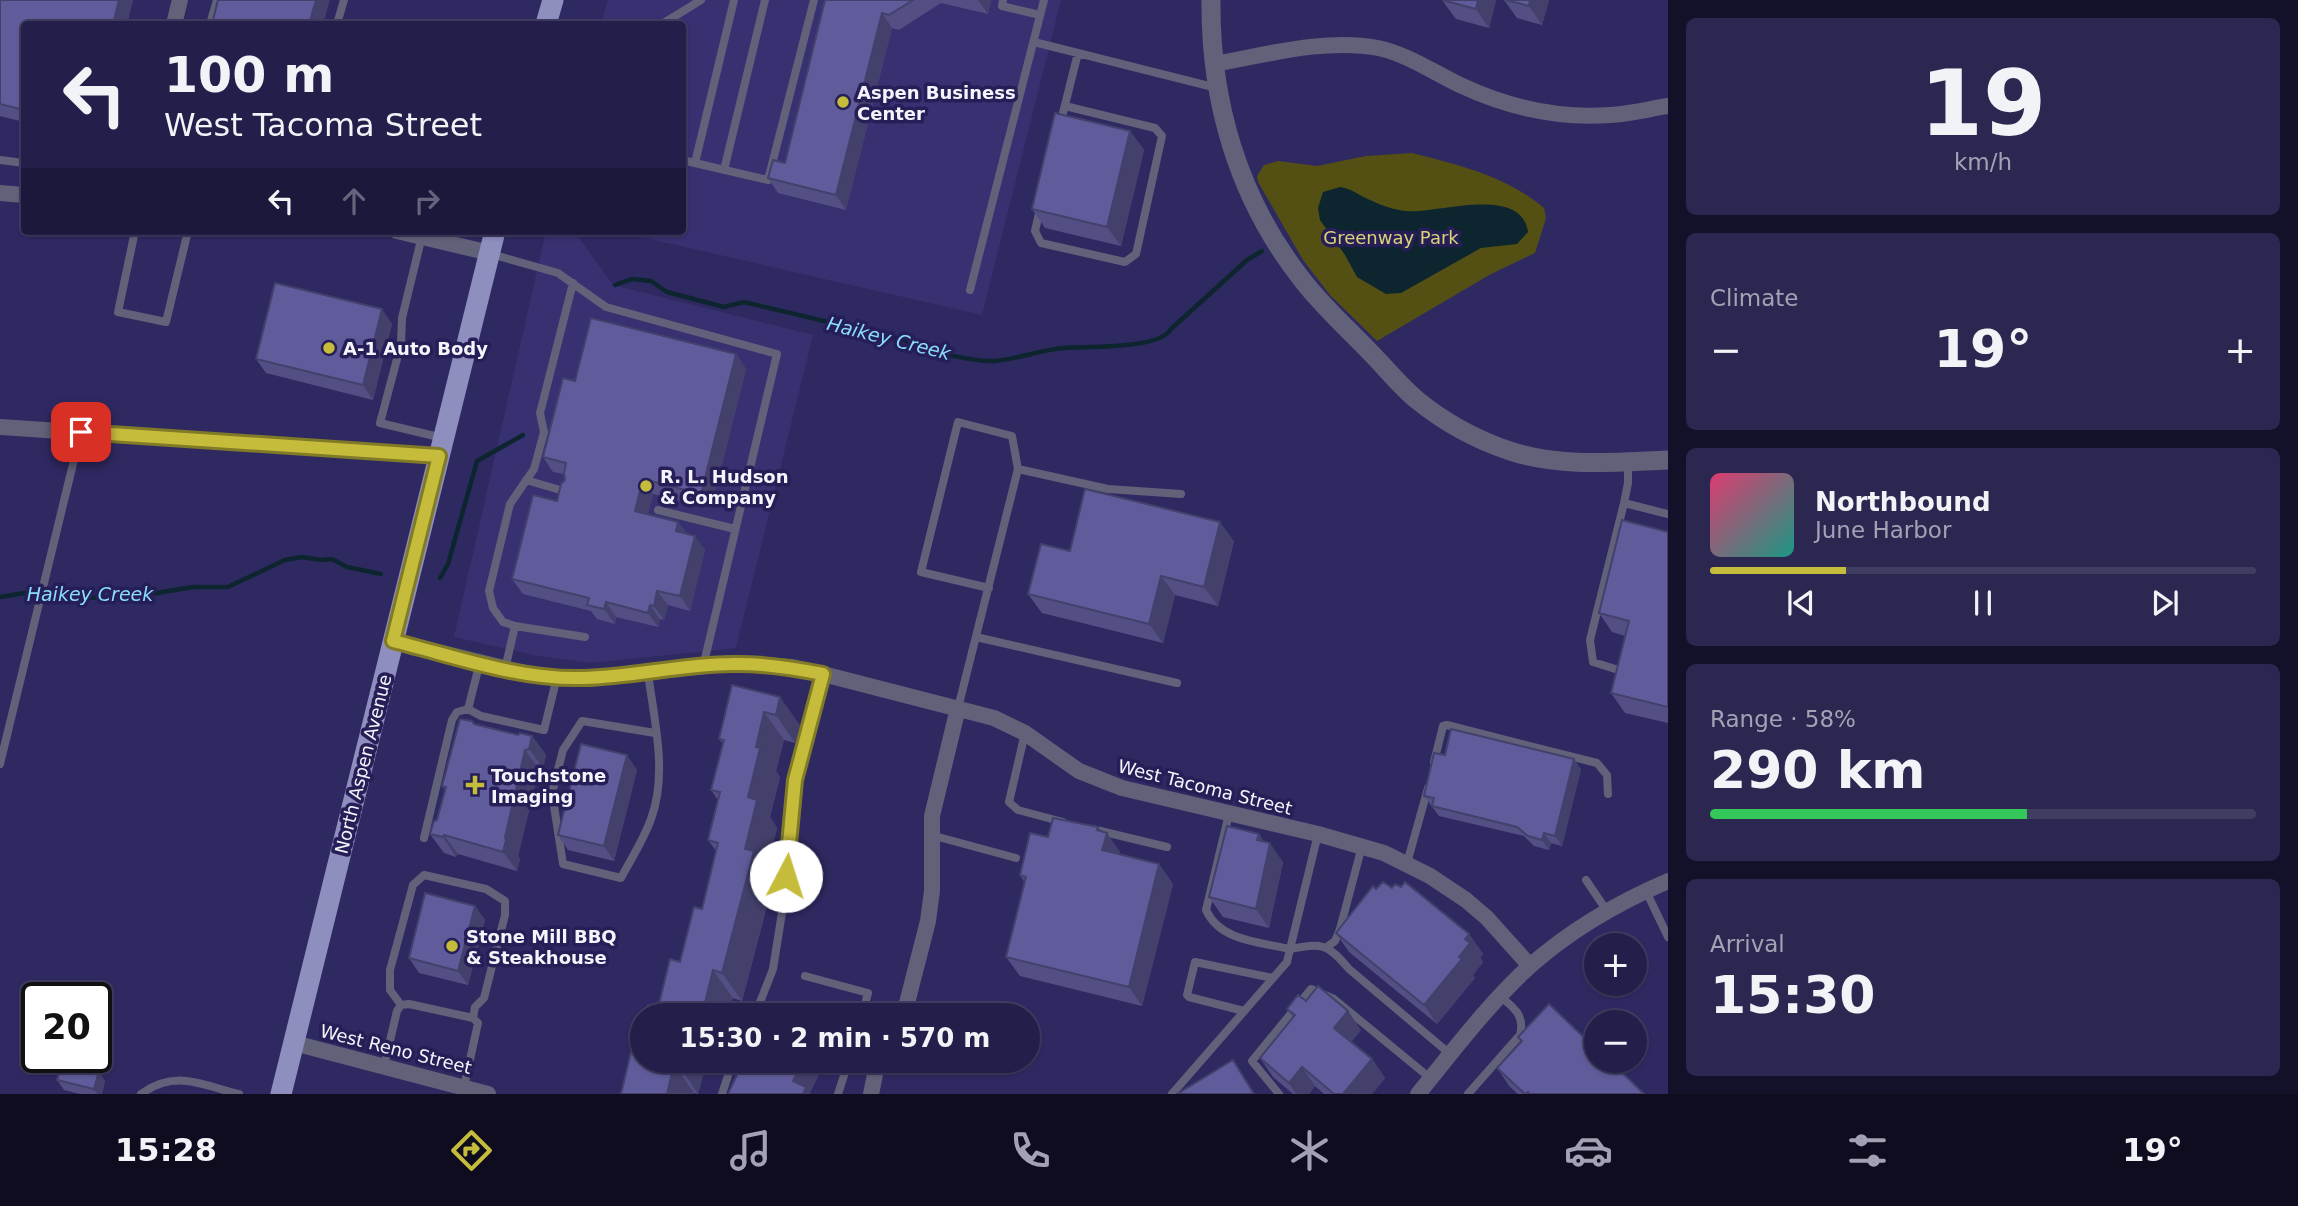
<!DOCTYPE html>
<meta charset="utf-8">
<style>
:root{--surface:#231f4a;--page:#2b2751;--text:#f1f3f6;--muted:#a3a2b5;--line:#403d62;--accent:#c6bc3c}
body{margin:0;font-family:"DejaVu Sans",sans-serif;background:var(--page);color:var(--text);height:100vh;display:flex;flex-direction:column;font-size:26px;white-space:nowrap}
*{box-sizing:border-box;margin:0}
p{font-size:23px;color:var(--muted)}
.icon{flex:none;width:38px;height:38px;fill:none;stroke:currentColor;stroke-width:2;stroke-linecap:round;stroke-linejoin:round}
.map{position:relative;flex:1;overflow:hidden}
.drawer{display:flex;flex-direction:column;gap:18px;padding:18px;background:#131129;width:630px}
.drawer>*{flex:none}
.top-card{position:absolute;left:21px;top:21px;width:665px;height:214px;border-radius:7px;box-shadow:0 2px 5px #0004,0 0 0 2px var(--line);background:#231f4a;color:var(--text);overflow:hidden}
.buttons{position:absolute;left:1584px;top:933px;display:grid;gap:14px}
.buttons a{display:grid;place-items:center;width:63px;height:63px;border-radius:50%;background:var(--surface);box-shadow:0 2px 5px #0004,0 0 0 2px var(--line);font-size:35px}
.speed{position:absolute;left:21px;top:982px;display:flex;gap:14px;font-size:35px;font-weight:700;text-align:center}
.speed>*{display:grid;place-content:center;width:91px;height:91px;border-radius:50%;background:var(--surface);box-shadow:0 2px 5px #0004,0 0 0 2px var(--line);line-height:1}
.speed .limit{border:4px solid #111;border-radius:10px;background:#fff;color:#111}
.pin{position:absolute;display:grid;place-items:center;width:60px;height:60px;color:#fff;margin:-30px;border-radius:14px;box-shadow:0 4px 10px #0006}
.me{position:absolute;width:77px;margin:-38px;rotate:5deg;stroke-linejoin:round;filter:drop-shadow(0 0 5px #0008)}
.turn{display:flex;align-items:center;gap:24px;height:147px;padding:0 28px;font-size:32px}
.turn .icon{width:91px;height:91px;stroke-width:2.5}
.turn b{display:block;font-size:49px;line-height:60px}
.lanes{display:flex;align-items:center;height:66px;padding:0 28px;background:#0003;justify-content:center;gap:35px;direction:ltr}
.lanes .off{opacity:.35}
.big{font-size:52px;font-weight:700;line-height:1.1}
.drawer .card{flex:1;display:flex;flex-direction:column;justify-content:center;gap:10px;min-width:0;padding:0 24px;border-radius:10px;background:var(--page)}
.drawer .dial{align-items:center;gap:0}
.dial b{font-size:91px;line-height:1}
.song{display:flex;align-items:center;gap:21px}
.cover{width:84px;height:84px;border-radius:10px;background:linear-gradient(135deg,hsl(340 70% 55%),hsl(170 70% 35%))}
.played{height:7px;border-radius:4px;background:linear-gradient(90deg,var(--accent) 25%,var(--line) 25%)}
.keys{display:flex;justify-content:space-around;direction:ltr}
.heat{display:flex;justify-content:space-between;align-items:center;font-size:38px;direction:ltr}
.charge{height:10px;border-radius:5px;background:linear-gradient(90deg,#34c759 58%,var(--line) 0)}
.trip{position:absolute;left:630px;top:1003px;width:410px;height:70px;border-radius:35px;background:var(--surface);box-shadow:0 2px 5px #0004,0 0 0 2px var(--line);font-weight:700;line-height:70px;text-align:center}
.tab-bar{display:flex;height:112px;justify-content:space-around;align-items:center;background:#0e0c1e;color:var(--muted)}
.tab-bar .icon{width:49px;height:49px}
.tab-bar .on{color:var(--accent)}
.tab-bar b{font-size:32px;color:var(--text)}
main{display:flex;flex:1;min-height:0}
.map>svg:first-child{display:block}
</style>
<main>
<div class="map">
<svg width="1668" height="1094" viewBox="0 0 1668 1094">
<rect width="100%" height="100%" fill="#2f2962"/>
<path fill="#373071" d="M608,0H1061L982,315L615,231H682V24H601Z
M546,231L575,232L613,285L813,335L736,648L591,663L538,656L454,637Z"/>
<path fill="#545014" d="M1412,153C1459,165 1506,176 1544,208L1546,218L1535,253L1491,274L1377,341L1330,295L1303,260L1258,182L1257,176L1264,165L1278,161L1317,166L1366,156Z"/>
<path fill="#0d252e" d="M1340,187C1351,188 1360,196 1370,200C1380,205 1395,210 1406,211C1437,214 1521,184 1528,232L1517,244L1481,248L1401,293L1386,294L1357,277L1345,255L1320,220L1318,208L1323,192Z"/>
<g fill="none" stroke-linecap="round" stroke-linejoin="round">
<path stroke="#0d252e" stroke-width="4.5" d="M615,285L632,279L651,281L667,292L724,307L744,302L912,342C926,352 977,362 995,361C1018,359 1040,350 1063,348C1086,346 1159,350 1171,329L1247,260L1262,251
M440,578L448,564L477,461L523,435
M0,597L24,593L99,598L139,596L193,587H228L285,560L302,557L321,560L332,559L347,567L381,574"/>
<path stroke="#61617a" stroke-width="8" d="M1003,0L1002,6L1040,15
M210,24L217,0
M337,24L344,0
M618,24V23
M662,24L701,0
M1034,42L1217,88
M1060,125L1078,53
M0,160L24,163
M682,160L768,180L814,0
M695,163L734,0
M724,170L765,0
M1040,209L1035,231L1041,243L1125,262L1136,254L1162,136L1155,128L1065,106
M135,231L118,312L166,322L188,231
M422,236L402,318L401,344L380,423L443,438
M491,254L558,273L606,307L777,354L703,667
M970,290L1044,0
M526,480L567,492
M1624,503L1668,514
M658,510L735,529
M989,588L921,572L958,422L1012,436L1018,469
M515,626L503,622L493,608L489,591L510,504L534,469L544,432L540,413L573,283
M976,637L1177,683
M505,669L515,626L585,637
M1625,672L1593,662L1590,640L1624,503L1628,483V461
M648,673C654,720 668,773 651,819C644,839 631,859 621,878L563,864L552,793L563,750L582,721L655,733
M958,708L1018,469L1108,489L1181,494
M468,709L480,662
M1025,733L1009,802L1018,810L1063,822
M1434,762L1443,726L1447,725L1597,763L1607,775L1608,794
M0,764L81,431
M1229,814L1206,910C1220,941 1259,942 1290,949L1318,834
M1092,829L1167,847
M931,835L1016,858
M424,838L452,720L457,712L468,709L481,716L544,730L557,677
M1407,863L1428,788
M1586,880L1607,911
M1646,891L1668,937
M1327,947L1335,941L1340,929L1362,846
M805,976L868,993L862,1015
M401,1005L390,990V970L413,885L424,875L486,889L505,901V915L484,998L475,1007L473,1018
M1244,1011L1189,997L1187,995L1195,962L1273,978
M755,1015L773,969L784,900L795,780L823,674
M384,1066L397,1011L401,1005L409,1004L473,1018L478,1023L464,1087
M141,1094C176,1069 201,1085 239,1094
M722,1094L733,1060
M838,1094L849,1060
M1172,1094L1287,962L1290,949C1322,943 1327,943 1349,969L1450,1054
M1279,1094L1252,1061L1311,989L1334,999L1430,1078
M1468,1094L1520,1035C1525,1015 1514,1008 1500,996"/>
<path stroke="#61617a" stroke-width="16" d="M174,24L180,0
M1214,64C1266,55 1324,38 1378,48C1407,54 1433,72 1460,85C1507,107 1558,119 1610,115C1629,114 1649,109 1668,106
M0,193L24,195
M397,231L490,253
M0,427L439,456
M393,641L520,672L547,677L581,678L615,676L730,663L792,667L823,674L994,718L1025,733L1079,771L1122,788L1318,834L1384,853L1430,876L1466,900L1487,918L1530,966
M900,1015L907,1003L928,921L932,891V816L958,708
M294,1043L488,1094
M871,1094L878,1060
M1418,1094C1454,1050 1489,1003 1531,965C1572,929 1619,902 1668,881"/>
<path stroke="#61617a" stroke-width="19" d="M1211,0C1210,101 1238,197 1300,277C1320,304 1346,327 1369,351C1385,367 1400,386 1417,400C1444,422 1477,440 1510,451C1561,468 1616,462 1668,460"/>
<path stroke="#8e8ebf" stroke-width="21" d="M546,24L553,0
M281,1094L495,231"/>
</g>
<path fill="#534f85" d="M0,0H133L127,24H24V122L0,116Z
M825,0H991L988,14L941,3L899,30L892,28L846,210L778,193L768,178L785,163Z
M1442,0H1496L1489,28L1456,19Z
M1504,0H1549L1542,25L1517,18Z
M1130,131L1144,150L1121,246L1045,228L1032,209Z
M392,324L373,400L266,373L256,359Z
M736,354L746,369L711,508L653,494L648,514L678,522L687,534L705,550L690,611L668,605L664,620L660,619L658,627L616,617L615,624L597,619L591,611L523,594L512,579L557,501L565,480L564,474L553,472L543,457L575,381Z
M1668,532V723L1625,713L1611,693L1625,636L1612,632L1599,613Z
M1234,541L1218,606L1175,595L1163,643L1042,613L1028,594L1070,551Z
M732,685L800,725L795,743L784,740L776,771L780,777L770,817L777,828L767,869L774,879L742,1001L733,998L658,1008L680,962L702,909L716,851L708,840L718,800L711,790L723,744L719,739Z
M474,724L518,735L532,736L546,755L543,768L539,769L518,856L520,859L517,871L458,854L456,857L444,853L430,834L437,820L445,790L442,786Z
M1445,755L1581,769L1562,846L1551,843L1549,850L1534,846L1524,836L1439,816L1424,796Z
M637,770L614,861L568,850L558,835Z
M1098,827L1120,852V855L1159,864L1173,884L1142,1006L1020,976L1006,957L1025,883L1020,875L1048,837Z
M1259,834L1264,842L1283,862L1269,928L1223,917L1209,897Z
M1392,888L1469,934L1483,954L1480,957L1483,962L1473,975L1475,978L1437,1024L1349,952L1336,933L1376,889Z
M475,906L485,920L468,985L419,973L409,958Z
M1306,1001L1361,1030L1351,1042L1372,1059L1385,1078L1372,1094H1324L1315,1086L1309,1094H1293L1273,1077L1260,1058L1293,1018L1287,1009Z
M642,1027V1060H707L698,1094L694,1093V1094H621L631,1052L636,1053Z
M1518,1037L1644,1094H1518L1510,1087L1497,1068L1521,1042Z
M57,1080L105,1081L102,1094H80L64,1090Z"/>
<path fill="#43406c" d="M119,0H133L127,24H113Z
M316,0H330L323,24H309Z
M978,0H991L988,14Z
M1478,0H1496L1489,28L1476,9Z
M1530,0H1549L1542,25L1529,6Z
M882,13L892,28L846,210L836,195Z
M1130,131L1144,150L1121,246L1107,227Z
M382,309L392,324L373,400L363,385Z
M736,354L746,369L711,508L701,494Z
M643,479L653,494L645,526L635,511Z
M678,522L688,536L676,531Z
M1220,522L1234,541L1218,606L1204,587Z
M695,536L705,550L690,611L680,596Z
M1161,576L1175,595L1163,643L1149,624Z
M657,591L668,605L664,620L654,606Z
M606,602L616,617L615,624L604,609Z
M650,605L660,619L658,627L648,613Z
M780,697L800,725L795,743L776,715Z
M764,712L784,740L776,771L780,777L770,817L777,828L767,869L774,879L742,1001L722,973L745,849L748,797L756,747Z
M532,736L546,755L543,768L529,749Z
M525,750L539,769L518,856L520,859L517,871L503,852L505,837Z
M627,755L637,770L614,861L604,846Z
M1574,759L1581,769L1562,846L1555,836Z
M1098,827L1105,839L1107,833L1120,852L1116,870L1102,850L1097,830Z
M1544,833L1551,843L1549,850L1542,840Z
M1259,834L1269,848L1270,843L1283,862L1269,928L1256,909L1257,840Z
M444,835L458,854L456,857L443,837Z
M1159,864L1173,884L1142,1006L1129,987Z
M475,906L485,920L468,985L458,971Z
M1469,934L1483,954L1480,957L1483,962L1473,975L1475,978L1437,1024L1424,1005L1459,957L1465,939Z
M713,970L733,998L729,1015H702Z
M1348,1011L1361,1030L1347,1047L1334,1028Z
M1372,1059L1385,1078L1372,1094H1343Z
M680,1060H707L698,1094L679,1066Z
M803,1060H811L820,1073L810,1093L811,1094H802L793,1081Z
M674,1064L694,1093V1094H667Z
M1302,1067L1315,1086L1309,1094H1296L1289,1083Z
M99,1071L105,1081L102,1094H97L94,1089Z"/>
<path fill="#605c9b" stroke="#43406c" stroke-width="2" d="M0,0H119L113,24H24V110L0,104Z
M218,0H316L309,24H212Z
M825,0H913L889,15L882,13L836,195L768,178L773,160L785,163Z
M1442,0H1478L1476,9Z
M1506,0H1530L1529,6Z
M1055,113L1130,131L1107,227L1032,209Z
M275,283L382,309L363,385L256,359Z
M591,318L736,354L701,494L643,479L635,511L678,522L676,531L695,536L680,596L657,591L654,606L650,605L648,613L606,602L604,609L587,605L589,598L512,579L533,495L557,501L561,484L565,480L564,473L566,463L543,457L563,378L575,381Z
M1085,489L1220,522L1204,587L1161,576L1149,624L1028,594L1041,544L1070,551Z
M1622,520L1668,532V707L1611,693L1629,621L1599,613Z
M732,685L780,697L776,715L764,712L756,747L760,748L748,797L757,800L745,849L754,851L722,973L713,970L702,1015H645L648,1005L658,1008L670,959L680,962L694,907L702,909L718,843L708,840L720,792L711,790L724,740L719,739Z
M460,719L472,721L474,724L518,735L520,733L532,736L529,749L525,750L505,837L506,840L503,852L444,835L443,837L430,834L434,821L437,820L446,787L442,786Z
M1451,729L1574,759L1555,836L1544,833L1542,840L1528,836L1517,827L1432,806L1434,798L1424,796L1434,753L1445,755Z
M581,744L627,755L604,846L558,835Z
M1053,818L1098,827L1097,830L1107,833L1102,850L1159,864L1129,987L1006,957L1026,877L1020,875L1030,833L1048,837Z
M1227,826L1259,834L1257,840L1270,843L1256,909L1209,897Z
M1383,882L1392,888L1395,884L1401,887L1405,882L1469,934L1465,939L1470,943L1459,957L1462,959L1424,1005L1336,933L1373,886L1376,889Z
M425,893L475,906L458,971L409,958Z
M1318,986L1348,1011L1334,1028L1372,1059L1343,1094H1334L1302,1067L1289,1083L1260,1058L1295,1015L1287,1009L1298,995L1306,1001Z
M1549,1004L1596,1049V1060H1609L1644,1094H1530L1528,1092L1525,1094L1497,1068L1522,1041L1518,1037Z
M642,1027V1060H680L679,1066L674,1064L667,1094H621L631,1052L636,1053Z
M744,1060H803L793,1081L806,1087L803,1094H728Z
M1233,1060L1254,1094H1177Z
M62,1062L99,1071L94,1089L57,1080Z"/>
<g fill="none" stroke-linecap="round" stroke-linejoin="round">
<defs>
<path id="route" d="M81,432L439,456L393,641C454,656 519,680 583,678C633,677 683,664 732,664C763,663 793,668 823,674L795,780L786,876"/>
</defs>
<use href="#route" stroke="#817a27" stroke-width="18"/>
<use href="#route" stroke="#c6bc3c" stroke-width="12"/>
</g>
<g fill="#c6bc3c" stroke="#261e57" stroke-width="2.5">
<circle cx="843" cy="102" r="7"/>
<circle cx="329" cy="348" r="7"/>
<circle cx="646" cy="486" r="7"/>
<path d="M471.5 774.5h7v7h7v7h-7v7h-7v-7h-7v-7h7z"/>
<circle cx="452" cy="946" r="7"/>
</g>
<g text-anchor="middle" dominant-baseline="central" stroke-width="7" stroke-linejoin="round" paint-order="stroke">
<g font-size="18" font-weight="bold" fill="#f4f4fb" stroke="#261e57" text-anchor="start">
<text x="857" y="92">Aspen Business<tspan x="857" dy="21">Center</tspan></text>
<text x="343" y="348">A-1 Auto Body</text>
<text x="660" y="476">R. L. Hudson<tspan x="660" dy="21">&amp; Company</tspan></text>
<text x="491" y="775">Touchstone<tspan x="491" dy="21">Imaging</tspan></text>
<text x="466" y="936">Stone Mill BBQ<tspan x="466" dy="21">&amp; Steakhouse</tspan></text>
</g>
<g font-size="18" fill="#dbd477" stroke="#261e57">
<text x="1391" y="237">Greenway Park</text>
</g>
<g font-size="18" fill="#f4f4fb" stroke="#261e57">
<text transform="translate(363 764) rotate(-76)">North Aspen Avenue</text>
<text transform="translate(1205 787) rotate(14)">West Tacoma Street</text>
<text transform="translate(396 1049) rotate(14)">West Reno Street</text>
</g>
<g font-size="19" font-style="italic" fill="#8addfd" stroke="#261e57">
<text transform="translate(889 338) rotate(14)">Haikey Creek</text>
<text x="90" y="594">Haikey Creek</text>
</g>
</g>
</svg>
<div class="buttons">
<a>+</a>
<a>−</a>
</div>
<div class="speed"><div class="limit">20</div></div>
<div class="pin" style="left:81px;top:432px;background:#d93025"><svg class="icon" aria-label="arrive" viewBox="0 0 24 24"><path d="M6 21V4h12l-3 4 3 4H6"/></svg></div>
<svg class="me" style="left:786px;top:876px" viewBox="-20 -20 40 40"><circle r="19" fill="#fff"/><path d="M0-13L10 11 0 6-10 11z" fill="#c6bc3c"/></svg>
<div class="trip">15:30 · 2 min · 570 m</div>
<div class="top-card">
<div class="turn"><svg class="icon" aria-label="left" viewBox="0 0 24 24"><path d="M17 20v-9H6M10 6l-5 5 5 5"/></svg><div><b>100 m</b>West Tacoma Street</div></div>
<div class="lanes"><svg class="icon" aria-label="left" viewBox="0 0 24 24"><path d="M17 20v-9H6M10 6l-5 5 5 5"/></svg><svg class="icon off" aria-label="ahead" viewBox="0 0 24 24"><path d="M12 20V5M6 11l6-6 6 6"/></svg><svg class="icon off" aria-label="right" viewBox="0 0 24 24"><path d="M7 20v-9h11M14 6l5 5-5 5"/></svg></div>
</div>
</div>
<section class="drawer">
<div class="card dial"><b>19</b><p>km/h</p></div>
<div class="card"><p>Climate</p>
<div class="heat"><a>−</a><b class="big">19°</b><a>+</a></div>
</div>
<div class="card">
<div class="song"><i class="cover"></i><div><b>Northbound</b><p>June Harbor</p></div></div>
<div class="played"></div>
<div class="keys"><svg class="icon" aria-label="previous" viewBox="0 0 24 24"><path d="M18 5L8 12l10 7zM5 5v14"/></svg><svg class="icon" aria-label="pause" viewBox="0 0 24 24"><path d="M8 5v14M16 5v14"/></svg><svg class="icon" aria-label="next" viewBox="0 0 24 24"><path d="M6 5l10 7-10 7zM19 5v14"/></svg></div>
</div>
<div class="card"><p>Range · 58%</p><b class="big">290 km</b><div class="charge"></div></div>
<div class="card"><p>Arrival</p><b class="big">15:30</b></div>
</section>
</main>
<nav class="tab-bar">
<b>15:28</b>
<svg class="icon on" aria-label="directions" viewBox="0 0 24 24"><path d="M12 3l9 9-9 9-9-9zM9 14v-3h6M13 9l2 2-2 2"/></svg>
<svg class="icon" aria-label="music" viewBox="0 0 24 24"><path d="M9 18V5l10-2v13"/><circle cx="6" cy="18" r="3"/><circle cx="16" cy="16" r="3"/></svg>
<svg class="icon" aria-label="phone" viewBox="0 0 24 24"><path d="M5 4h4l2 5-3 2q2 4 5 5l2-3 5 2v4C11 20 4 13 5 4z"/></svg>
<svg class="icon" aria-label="climate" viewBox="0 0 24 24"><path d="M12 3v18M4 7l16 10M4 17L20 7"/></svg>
<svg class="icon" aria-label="car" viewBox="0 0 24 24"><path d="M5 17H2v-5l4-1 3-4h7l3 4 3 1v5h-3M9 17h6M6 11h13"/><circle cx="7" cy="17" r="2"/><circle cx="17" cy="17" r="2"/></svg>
<svg class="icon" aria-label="filters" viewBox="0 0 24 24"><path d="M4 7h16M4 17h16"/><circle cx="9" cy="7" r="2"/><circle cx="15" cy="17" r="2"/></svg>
<b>19°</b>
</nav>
